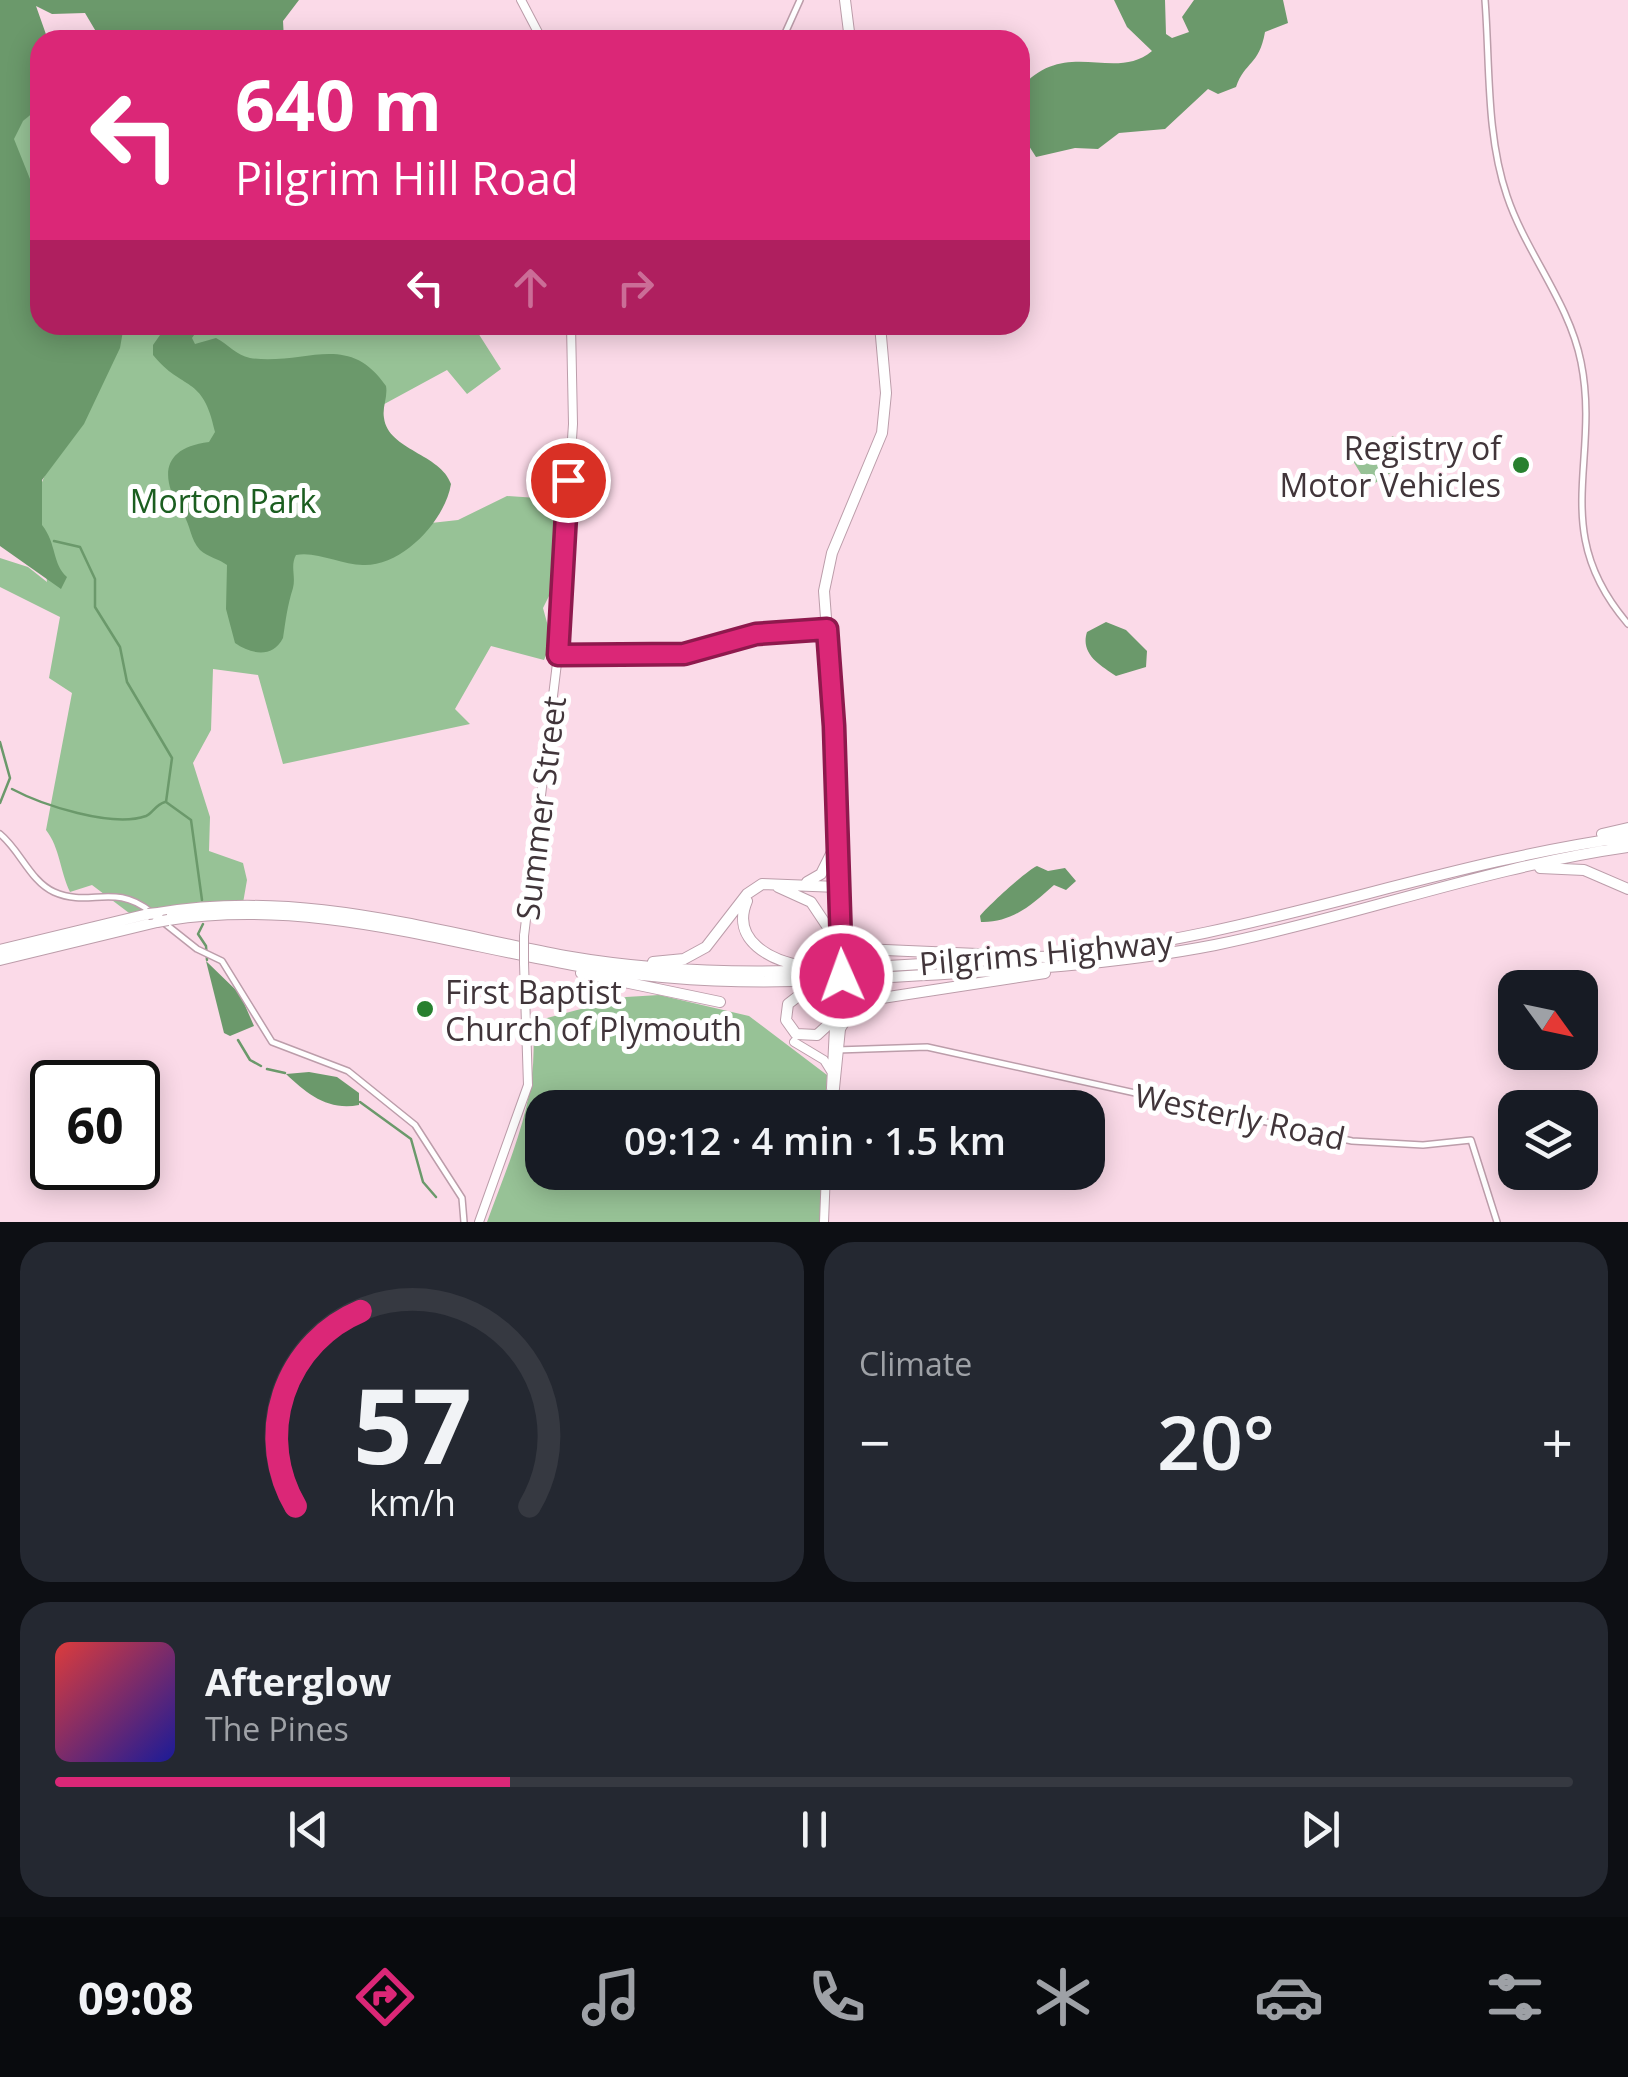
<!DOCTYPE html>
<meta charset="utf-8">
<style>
:root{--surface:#171b24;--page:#242831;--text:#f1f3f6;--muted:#9ea1a6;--line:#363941;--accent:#db2777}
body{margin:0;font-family:"Open Sans",sans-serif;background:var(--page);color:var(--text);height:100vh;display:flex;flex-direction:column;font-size:38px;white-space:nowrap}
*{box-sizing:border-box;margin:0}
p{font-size:32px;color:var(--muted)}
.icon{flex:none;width:55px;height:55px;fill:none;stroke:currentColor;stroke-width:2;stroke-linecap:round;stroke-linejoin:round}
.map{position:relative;height:1222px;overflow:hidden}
.panel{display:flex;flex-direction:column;gap:20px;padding:20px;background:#0d0f14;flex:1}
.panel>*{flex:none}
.guide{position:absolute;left:30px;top:30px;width:1000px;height:305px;border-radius:30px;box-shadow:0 5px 25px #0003;background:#db2777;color:#fff;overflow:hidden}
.needle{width:65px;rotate:123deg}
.controls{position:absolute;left:1498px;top:970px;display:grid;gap:20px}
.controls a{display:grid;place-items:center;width:100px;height:100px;border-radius:20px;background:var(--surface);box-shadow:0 5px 25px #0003;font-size:50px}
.speed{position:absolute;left:30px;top:1060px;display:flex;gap:20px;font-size:50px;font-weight:700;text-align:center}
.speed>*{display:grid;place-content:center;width:130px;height:130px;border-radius:50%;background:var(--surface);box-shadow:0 5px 25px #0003;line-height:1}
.speed .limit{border:5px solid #111;border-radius:15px;background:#fff;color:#111}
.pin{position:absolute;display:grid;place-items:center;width:85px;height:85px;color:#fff;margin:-42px;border:5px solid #fff;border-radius:50%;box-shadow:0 2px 10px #0007}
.me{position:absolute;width:110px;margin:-55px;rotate:358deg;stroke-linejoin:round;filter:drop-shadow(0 0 8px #0008)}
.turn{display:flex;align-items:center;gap:35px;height:210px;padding:0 40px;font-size:45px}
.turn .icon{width:130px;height:130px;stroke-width:2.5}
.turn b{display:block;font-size:70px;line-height:85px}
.lanes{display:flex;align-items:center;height:95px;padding:0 40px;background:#0003;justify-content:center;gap:50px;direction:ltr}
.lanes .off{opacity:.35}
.big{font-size:75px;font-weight:600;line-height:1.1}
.panel .card{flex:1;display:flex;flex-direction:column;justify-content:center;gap:15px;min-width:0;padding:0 35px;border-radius:30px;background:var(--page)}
.panel .dial{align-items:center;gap:0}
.dial svg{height:260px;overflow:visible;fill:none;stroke:var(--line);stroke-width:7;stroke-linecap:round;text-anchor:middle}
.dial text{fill:var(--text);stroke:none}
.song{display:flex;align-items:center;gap:30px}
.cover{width:120px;height:120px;border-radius:15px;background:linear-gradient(135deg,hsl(0 70% 55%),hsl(240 70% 35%))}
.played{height:10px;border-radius:5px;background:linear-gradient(90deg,var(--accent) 30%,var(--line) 30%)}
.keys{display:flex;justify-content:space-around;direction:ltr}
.heat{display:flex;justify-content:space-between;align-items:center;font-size:55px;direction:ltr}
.panel .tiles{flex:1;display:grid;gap:20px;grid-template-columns:1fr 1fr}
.card:last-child{grid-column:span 2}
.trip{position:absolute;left:525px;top:1090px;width:580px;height:100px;border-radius:30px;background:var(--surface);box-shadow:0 5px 25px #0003;font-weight:600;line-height:100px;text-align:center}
.tabs{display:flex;height:160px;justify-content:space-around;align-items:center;background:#090b0e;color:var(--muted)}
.tabs .icon{width:70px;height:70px}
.tabs .on{color:var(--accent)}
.tabs b{font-size:45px;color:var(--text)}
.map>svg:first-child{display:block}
</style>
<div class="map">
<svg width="1628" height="1222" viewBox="0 0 1628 1222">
<rect width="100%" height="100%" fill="#fbdae8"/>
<path fill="#97c296" d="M40,106V209L15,193L13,129Z
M108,325H473L501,369L467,394L447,370L377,408L431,523L458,520L507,496L552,499L547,511L555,517L554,586L543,608L552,641L544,660L491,646L455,709L470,724L283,764L258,675L213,669L211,730L193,763L210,817L209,851L243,863L247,880L243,903L137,919L92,885L70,892C60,871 60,848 46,830L72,693L49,678L60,617L0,587V558L28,567L47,582L37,494Z
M1393,436L1408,462L1369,487L1353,461Z
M659,995L749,1016L827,1075L825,1107L542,1108V1172L822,1173L820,1222H487C511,1156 541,1093 532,1022L626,997Z"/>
<path fill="#6b996b" d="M0,0H299L283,21L284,40H101L85,13L52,14L36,6L48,40H40V107L23,121L14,139L32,184L40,193V325H124L120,348L84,424L42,480V525C57,544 52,564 67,577L61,589L0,546Z
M1114,0H1165L1166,34L1172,38L1189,32L1182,17L1194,0H1283L1288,23L1265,32C1259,66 1245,61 1236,87L1218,94L1208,89L1165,129L1119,133L1098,149L1075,148L1036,157L1020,132V89C1065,36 1114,83 1152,51L1127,27Z
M167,325H201L192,338L195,344L216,338C228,344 236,355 250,358C305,366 348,330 386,386C388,397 382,407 384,418C388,450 441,454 451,484C445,520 404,565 365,565C343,566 318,551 296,555C290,566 296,576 293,588C287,607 286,619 283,638C272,659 251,654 235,643L226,609L227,565C219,559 208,557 200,550C190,539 191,526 183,514C160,479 160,448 209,442L215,432C203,374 183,392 153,355V345Z
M1106,622L1126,630L1147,651L1146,667L1116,676C1100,665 1080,654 1087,632Z
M1037,866L1048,871L1065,868L1076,881L1066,890L1054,885C1033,904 1012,923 981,922L980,916C987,907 1027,870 1037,866Z
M206,961L240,994L254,1026L230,1036L224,1033Z
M309,1072L337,1077L359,1093V1105C328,1111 307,1094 286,1074Z"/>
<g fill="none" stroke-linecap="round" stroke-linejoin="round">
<path stroke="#6b996b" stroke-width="2.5" d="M54,541L80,547L95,579V607L120,647L127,682L172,758L166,802L191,820L202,900
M0,742L10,778L0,803
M12,789C42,805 112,828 146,816C153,813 155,805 165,802
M203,924L198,934L206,946L207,960
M238,1040L250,1060L261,1066
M267,1069L285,1073
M360,1102L411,1139L423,1182L436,1197"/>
<defs>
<path id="minor" d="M1485,0C1490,64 1486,135 1507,196C1526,253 1569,302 1581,362C1601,462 1548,531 1628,624
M782,40L800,0
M0,834C20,850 30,881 54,892C90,908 114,882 151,912
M163,922L197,949L222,961L272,1042L348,1071L415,1125L462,1198L464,1222
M837,1050L927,1047L1352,1141L1423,1145L1471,1140L1497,1222"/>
<path id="major" d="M521,0L542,40
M558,655L684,653L756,634L827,629
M524,936L557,663L573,424L571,325
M794,1042L824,1060L832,1073
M831,1088L835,1007
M833,1108L842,1019L840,932
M479,1222L528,1085L524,963
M824,1222L826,1172"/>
<path id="highway" d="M845,0L850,40
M880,325L886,393L882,433L832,553L824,591L834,726L840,929L848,943L862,949L1045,957
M1602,834L1628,828
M1540,868L1584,870L1628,889
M807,882L821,874L831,854
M778,887L811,902L831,932
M747,901C730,941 772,961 804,966
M158,913C300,889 428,930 565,956C651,971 737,974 824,970
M168,920C307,898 438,941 573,965C656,980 739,984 824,980
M0,950L148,914
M1042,957C1243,942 1430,864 1628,837
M0,960L157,922
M653,962L684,959L706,947L747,894L762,884L838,887
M854,968L990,960
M581,973L720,1002
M854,979C975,972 1097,968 1215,945C1354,917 1487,867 1628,847
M825,987L801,994L788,1004L786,1020L796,1034L817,1035L829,1024L835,997L834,920
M841,1027L853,1008L869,1000L1045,973"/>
</defs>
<use href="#minor" stroke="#bc9daa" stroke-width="8"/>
<use href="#major" stroke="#bc9daa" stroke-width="10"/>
<use href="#highway" stroke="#bc9daa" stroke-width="12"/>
<use href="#minor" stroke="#fff" stroke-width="5"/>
<use href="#major" stroke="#fff" stroke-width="8"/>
<use href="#highway" stroke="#fff" stroke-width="10"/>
<defs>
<path id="major-bridge" d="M524,936V963"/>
<path id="highway-bridge" d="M148,914L158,913
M157,922L168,920
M824,967L854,968
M824,980L854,979"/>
</defs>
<use href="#major-bridge" stroke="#bc9daa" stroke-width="10" stroke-linecap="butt"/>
<use href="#highway-bridge" stroke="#bc9daa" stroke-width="12" stroke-linecap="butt"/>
<use href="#major-bridge" stroke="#fff" stroke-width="8"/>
<use href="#highway-bridge" stroke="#fff" stroke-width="10"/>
</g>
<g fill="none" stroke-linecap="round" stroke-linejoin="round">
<defs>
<path id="route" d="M568,480L558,655L684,654L756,634L827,629L834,726L842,976"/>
</defs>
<use href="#route" stroke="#8e194d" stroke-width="25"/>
<use href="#route" stroke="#db2777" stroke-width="18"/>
</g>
<g fill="#28802f" stroke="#fff" stroke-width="4">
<circle cx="1521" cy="465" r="10"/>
<circle cx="425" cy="1009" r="10"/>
</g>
<g text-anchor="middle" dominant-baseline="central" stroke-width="10" stroke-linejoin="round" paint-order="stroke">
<g font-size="32" fill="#41353a" stroke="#fff" text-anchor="end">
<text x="1501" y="447">Registry of<tspan x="1501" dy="37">Motor Vehicles</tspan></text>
<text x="445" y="991" text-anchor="start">First Baptist<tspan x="445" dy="37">Church of Plymouth</tspan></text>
</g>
<g font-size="32" fill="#1b5e20" stroke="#fff">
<text x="223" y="500">Morton Park</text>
</g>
<g font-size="32" fill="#41353a" stroke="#fff">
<text transform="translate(540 808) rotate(-83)">Summer Street</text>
<text transform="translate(1046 952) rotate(-5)">Pilgrims Highway</text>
<text transform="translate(1240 1116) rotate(12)">Westerly Road</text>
</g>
</g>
</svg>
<div class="controls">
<a><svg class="needle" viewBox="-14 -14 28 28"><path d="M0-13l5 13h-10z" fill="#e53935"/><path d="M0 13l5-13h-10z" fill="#9ea1a6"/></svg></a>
<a><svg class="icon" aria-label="layers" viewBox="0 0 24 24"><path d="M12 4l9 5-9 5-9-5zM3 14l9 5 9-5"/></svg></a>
</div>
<div class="speed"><div class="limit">60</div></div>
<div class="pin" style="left:568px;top:480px;background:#d93025"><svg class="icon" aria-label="arrive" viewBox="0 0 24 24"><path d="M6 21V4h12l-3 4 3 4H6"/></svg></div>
<svg class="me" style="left:842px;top:976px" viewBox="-20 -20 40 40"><circle r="17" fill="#db2777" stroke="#fff" stroke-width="3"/><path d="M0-11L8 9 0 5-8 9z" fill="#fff"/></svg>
<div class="trip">09:12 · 4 min · 1.5 km</div>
<div class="guide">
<div class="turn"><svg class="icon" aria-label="left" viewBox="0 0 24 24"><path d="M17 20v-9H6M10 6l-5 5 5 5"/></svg><div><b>640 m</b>Pilgrim Hill Road</div></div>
<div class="lanes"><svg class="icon" aria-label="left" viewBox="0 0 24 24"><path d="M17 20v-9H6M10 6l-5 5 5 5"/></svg><svg class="icon off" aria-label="ahead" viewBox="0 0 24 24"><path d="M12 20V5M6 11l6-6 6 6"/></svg><svg class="icon off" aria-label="right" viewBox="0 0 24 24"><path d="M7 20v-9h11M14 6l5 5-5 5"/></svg></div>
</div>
</div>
<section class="panel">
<div class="tiles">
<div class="card dial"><svg viewBox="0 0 100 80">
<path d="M14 69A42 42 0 1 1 86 69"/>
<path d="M14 69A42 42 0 0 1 34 9" stroke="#db2777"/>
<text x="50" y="56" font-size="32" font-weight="700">57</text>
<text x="50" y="72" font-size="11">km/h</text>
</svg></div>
<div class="card"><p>Climate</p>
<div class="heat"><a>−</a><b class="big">20°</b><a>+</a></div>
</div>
<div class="card">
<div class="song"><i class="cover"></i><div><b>Afterglow</b><p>The Pines</p></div></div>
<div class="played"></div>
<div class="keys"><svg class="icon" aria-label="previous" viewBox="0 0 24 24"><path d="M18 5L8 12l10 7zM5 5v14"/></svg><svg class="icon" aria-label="pause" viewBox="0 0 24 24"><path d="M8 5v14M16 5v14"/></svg><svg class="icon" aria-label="next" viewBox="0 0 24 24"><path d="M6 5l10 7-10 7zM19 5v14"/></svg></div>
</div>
</div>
</section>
<nav class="tabs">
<b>09:08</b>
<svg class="icon on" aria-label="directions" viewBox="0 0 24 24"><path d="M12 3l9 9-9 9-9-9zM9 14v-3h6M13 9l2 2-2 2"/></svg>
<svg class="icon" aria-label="music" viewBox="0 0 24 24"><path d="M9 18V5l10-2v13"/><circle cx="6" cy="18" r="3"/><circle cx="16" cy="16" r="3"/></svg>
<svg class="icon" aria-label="phone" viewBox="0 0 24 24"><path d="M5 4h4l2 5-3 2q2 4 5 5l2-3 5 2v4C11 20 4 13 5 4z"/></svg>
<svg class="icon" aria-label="climate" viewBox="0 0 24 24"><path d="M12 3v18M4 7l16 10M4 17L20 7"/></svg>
<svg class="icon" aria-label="car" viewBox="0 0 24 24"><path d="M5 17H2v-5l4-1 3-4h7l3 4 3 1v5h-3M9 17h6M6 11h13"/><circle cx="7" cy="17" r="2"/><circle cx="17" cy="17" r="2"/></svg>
<svg class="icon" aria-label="filters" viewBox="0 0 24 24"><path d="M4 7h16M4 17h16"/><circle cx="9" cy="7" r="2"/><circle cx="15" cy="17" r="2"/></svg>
</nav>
